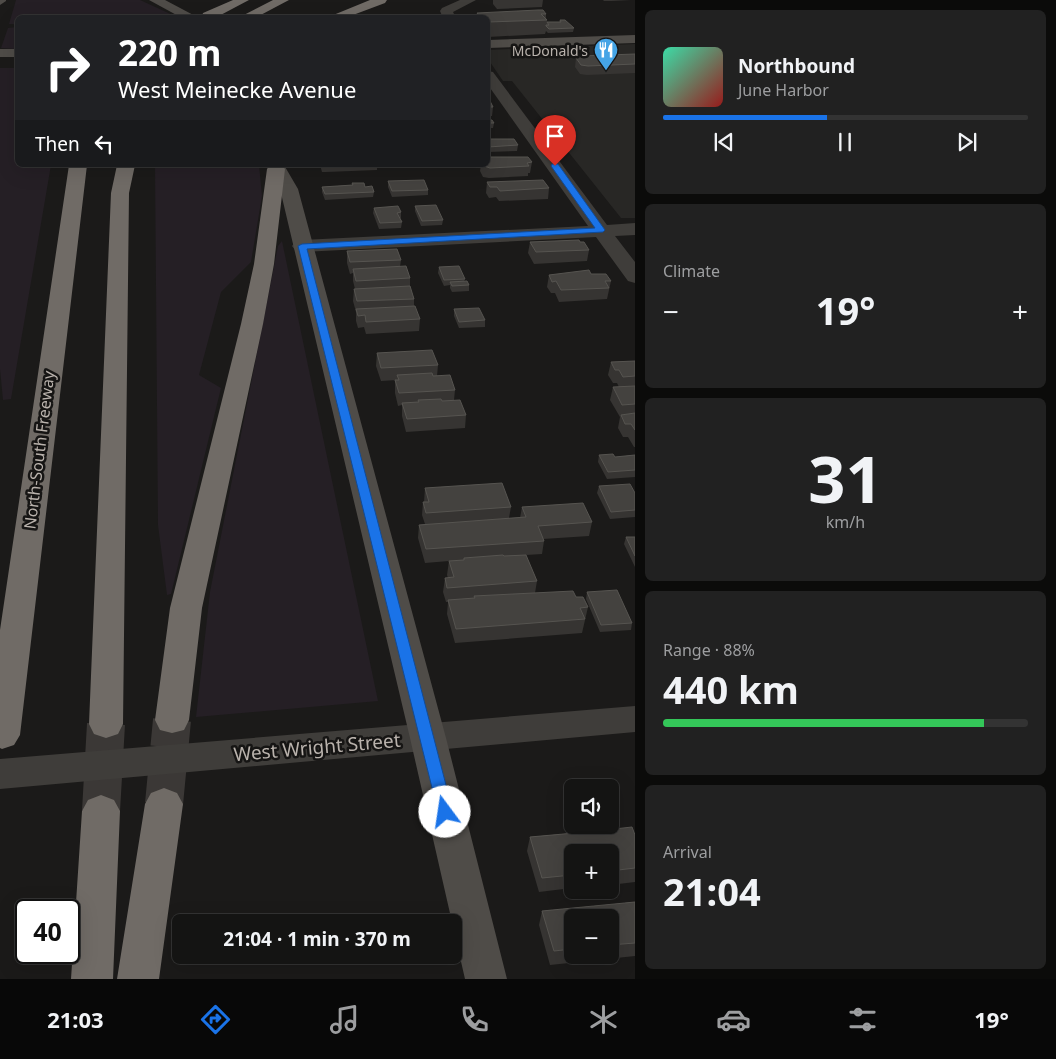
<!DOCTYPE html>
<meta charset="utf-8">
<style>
:root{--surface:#141413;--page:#212121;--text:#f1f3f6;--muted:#9d9ea0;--line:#333;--accent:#1a73e8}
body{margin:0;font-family:"Noto Sans",sans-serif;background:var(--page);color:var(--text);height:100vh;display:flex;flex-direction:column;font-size:19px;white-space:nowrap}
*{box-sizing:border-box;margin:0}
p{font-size:16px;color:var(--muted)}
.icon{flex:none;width:28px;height:28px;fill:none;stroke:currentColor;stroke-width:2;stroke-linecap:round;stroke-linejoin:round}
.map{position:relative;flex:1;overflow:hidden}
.drawer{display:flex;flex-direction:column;gap:10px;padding:10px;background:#0b0b0a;width:421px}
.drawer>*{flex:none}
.hud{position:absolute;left:15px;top:15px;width:475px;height:152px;border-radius:8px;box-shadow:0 5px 20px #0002,0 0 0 1px var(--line);background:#202124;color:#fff;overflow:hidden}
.tools{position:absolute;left:564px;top:779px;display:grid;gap:10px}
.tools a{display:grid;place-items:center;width:55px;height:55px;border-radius:8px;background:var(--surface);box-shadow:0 5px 20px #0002,0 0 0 1px var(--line);font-size:25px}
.speed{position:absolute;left:15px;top:899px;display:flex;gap:10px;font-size:25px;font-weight:700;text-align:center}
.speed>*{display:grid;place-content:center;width:65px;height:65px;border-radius:50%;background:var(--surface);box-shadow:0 5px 20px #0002,0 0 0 1px var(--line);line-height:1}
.speed .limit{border:2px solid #111;border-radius:8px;background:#fff;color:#111}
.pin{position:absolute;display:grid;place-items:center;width:42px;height:42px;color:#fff;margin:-51px -21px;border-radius:50% 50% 50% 0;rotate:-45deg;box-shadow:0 0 5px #0007}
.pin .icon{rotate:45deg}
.me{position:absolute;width:55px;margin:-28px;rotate:346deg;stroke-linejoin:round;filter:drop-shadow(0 0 4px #0008)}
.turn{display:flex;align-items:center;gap:18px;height:105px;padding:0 20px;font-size:22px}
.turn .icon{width:65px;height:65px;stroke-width:2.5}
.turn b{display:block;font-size:35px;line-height:42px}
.then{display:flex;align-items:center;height:48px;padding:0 20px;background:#0003;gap:10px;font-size:19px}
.big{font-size:38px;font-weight:700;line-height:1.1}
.drawer .tile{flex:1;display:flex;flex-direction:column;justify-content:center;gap:8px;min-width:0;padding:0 18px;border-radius:8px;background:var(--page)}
.drawer .dial{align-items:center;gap:0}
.dial b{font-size:65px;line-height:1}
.song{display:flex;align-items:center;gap:15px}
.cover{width:60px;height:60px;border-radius:8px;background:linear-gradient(135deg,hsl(160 70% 55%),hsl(0 70% 35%))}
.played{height:5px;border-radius:2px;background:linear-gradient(90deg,var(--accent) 45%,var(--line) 45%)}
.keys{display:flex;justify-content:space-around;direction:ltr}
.heat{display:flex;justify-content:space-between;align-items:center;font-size:28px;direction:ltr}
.charge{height:8px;border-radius:4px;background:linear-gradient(90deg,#34c759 88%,var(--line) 0)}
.trip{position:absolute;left:172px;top:914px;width:290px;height:50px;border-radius:8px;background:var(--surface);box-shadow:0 5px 20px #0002,0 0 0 1px var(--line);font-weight:700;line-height:50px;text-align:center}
.tab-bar{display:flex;height:80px;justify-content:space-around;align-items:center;background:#080808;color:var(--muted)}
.tab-bar .icon{width:35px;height:35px}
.tab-bar .active{color:var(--accent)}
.tab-bar b{font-size:22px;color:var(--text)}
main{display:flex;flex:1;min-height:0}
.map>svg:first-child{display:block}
</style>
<main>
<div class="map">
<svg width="635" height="979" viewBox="0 0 635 979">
<rect width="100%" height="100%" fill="#1b1a19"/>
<path fill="#282725" d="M635,44V218H621L512,81H503L488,59V50Z"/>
<path fill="#251f25" d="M16,0H140L177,17L18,18L17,24H9Z
M17,27V49L1,48L8,28Z
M0,68H17L18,165H51L11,399L3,400L0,369Z
M155,165H259L262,196L251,262L221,292L199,375L221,388L171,594L167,595L158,525Z
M282,241L378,701L196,717L210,592L278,246Z"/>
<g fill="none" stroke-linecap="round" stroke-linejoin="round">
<path stroke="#3b3836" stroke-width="38" stroke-dasharray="38 19" stroke-linecap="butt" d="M164,804L172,720
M101,811L106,724"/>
<path fill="#3f3d3a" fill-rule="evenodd" d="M460,0H476L453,12L456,18H443L440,11L442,8Z
M488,71L493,72L607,225L635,223V235L615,236L635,262V283L628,281L596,237L302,252L295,250L292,246L295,242L302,240L588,226L488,85Z
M635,706V732L0,789V759Z"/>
<path fill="#4f4c48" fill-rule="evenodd" d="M0,0H6V1L0,5Z
M149,0H165L199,18H182Z
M635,35V43L488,48V40Z
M0,49H18V57H0Z
M266,165H284L298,189L446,738L507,979H465L454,931V922H452L410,738L280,189Z"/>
<path fill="#706b66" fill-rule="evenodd" d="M233,0H249L215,18L202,16L203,13Z
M273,0H289L255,18H238Z
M370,0H387L385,3L345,18H326Z
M69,165H87L20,735L14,745L2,749L0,748V630Z
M117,165H135L129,193L123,724L118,734L106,738L94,734L89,724L111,193Z
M270,165H281L285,169L274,264L263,324L202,608L189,720L184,730L172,733L160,730L155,720L170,608L241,324L254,264L267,169Z
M164,788L177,793L183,804L159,979H117L145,804L151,793Z
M101,795L114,800L120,811L113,979H71L82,811L88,800Z"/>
</g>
<path fill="#363432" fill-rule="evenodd" d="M493,0H543L542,7L497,9L493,4Z
M603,0H631L612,1H604Z
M477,13L546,14V18L547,20V22H559L560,20L574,28L573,32L548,33L546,31L545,34L488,37V18H476Z
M635,54V73L587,75L580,74L575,67L576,58Z
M488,100L493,107L492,116H488Z
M488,119L494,123L493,128H488Z
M488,139L518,145L517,151L488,152Z
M532,162L530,173H528V176L489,178L483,177L480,171L481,165Z
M320,165H377V170L326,172H322Z
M388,181L428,190V195L392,197L388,187Z
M487,182L549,188L548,199L499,201L496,197L489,198L486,193Z
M352,183L365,187L374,192L373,197L325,200L322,192V187L352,185Z
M415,206L443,220L442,225L421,226L415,211Z
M374,208L401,212V218H400L402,222L401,228L379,229L373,213Z
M530,242L589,250L587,261L534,264L528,253Z
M347,251L401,260L400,267L410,278V287L414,299V306L420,319L419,331L366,334L364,327L358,328L356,321V312L353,301L354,289H355L353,281V273L350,274L347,263Z
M439,267L465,279L464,281L469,285V291L452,292L450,288V285L444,286L438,273Z
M591,274L611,281L607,299L559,302L555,293H551L547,287L549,275Z
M454,309L485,320V327L459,328L454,316Z
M377,353L438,365L437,376L455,390L454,400L466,415L465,428L406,432L402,416V405L398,406L395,393V380H397L381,381L376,366Z
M635,361V447H634L628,437H623L618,428L620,417L610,400L613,387H619L617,383H613L608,375L611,362Z
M599,455L615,457L635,455V477L607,479L598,462Z
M599,486L635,493V517L610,519L597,493Z
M425,488L511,507L509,518H520L522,507L592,522L589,536L543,539L544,541L542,554L526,555L537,581L535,593L576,597L588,607L582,633L455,643L447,614L448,602H446L443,592L445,578H448L447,575L449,561L425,563L418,538L419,525L425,524L422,515L423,502H424Z
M626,537H635V567L624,544Z
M587,592L632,623L631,630L600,632L586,599Z
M573,828L588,832L635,835V882L610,885V852H572V888L539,892L527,851L530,837L572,833Z
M635,902V956L550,965L539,925L542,911ZM572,918H610V955H572Z"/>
<path fill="#44423f" stroke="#565450" d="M538,10H543L546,14H541L547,20L488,22V18H481L477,13Z
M560,20H565L574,28L549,29L546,26V25H549L547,22H561Z
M635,54V64L588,66L581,65L576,58L581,56Z
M488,100L490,101L493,107H488Z
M488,119V120H492L494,123H488Z
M488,139H514L518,145L488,147Z
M488,157H528L532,162L527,163L529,166L490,168L484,166V165H488Z
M424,180L428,190L392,191L388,181Z
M543,180L549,188L500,191L497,187H490L487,182Z
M352,183H364L365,187L372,186L374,192L325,194L322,187L353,185Z
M436,205L443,220L422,221L415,206Z
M398,206L401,212L397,213L402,222L380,223L374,208Z
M579,240L580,242H584L589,250L536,252L530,242Z
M397,249L401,260L350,262L347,251Z
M406,266L410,278L356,281L353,269Z
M459,266L465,279L444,280L439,267Z
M589,270L591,274H606L611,281H605L609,288L561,290L556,281L552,282L549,275Z
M467,281L469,285L452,286L450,282Z
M410,286L414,299L357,301L354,289Z
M415,306L420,319L366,322L365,315L358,316L356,309Z
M479,308L485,320L459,322L454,309Z
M432,350L438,365L381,368L377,353Z
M635,361V376L623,377L619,370H615L611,362Z
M432,373L433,376L450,375L455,390L399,393L395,380H399L397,375Z
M635,386V404L622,405L613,387Z
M441,399L442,401L460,400L466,415L407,419L402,403L419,402L418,400Z
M635,413V430L631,424H625L621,415Z
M613,454L615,457L635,455V470L608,472L599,455Z
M502,483L511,507L426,513L423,502H429L425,488Z
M630,484L635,493V510L611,512L599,486Z
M583,503L592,522L538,526L544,541L426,549L419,525L526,517L522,507Z
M626,537H635V556Z
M503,555L504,556L526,555L537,581L447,588L445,578L454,577L449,561L464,560V558Z
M617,590L632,623L601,625L587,592Z
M573,591L576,597H583L588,607L580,608L585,619L456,629L448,600L475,598L474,596Z
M587,827L588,832L632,827L635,835V868L610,871V852H572V875L542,878L530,837L575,833L573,828Z
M635,902V943L610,945V918H572V949L554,951L542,911Z"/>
<path fill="#1a73e8" stroke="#114b97" d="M552,164H558L605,230L603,232L307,249L453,812L451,816L445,818L440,816L438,812L298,246L302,244L595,228L551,166Z"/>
<defs>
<symbol id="restaurant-pin" viewBox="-11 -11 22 30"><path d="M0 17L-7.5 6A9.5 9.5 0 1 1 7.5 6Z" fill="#45a4e6" stroke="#161514"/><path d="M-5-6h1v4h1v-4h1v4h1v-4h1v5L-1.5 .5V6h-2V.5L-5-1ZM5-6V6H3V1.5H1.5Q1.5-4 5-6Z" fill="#fff"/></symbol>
</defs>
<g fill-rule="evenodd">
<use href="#restaurant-pin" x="592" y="36" width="28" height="38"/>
</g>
<g text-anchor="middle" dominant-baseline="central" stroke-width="5" stroke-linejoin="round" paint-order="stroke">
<g font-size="14" fill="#b9b2ac" stroke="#161514" text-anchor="end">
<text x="588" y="50">McDonald's</text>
</g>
<g font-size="16" fill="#b9b2ac" stroke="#161514">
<text transform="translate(39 450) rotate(-83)">North-South Freeway</text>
</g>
<g font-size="19" fill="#b9b2ac" stroke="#161514">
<text transform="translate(317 747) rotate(-5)">West Wright Street</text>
</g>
</g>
</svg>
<div class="tools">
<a><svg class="icon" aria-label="sound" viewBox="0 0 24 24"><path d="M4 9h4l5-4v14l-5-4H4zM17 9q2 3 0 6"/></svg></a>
<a>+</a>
<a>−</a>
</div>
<div class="speed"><div class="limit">40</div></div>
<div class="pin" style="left:555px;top:166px;background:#d93025"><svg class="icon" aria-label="arrive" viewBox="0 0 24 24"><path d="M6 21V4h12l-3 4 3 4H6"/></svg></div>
<svg class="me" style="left:445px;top:812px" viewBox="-20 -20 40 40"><circle r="19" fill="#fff"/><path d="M0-13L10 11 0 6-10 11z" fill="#1a73e8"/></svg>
<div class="trip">21:04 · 1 min · 370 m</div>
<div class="hud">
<div class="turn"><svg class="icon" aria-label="right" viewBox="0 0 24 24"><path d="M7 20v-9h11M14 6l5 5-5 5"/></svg><div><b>220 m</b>West Meinecke Avenue</div></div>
<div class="then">Then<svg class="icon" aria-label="left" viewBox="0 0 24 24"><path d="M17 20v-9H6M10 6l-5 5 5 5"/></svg></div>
</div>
</div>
<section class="drawer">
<div class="tile">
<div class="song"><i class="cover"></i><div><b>Northbound</b><p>June Harbor</p></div></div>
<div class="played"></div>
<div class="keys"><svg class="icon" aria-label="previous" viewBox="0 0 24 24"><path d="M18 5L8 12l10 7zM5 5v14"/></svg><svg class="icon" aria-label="pause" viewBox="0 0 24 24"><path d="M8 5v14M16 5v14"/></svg><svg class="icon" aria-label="next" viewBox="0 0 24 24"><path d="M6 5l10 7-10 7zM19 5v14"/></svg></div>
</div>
<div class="tile"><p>Climate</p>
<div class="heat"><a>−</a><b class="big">19°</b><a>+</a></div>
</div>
<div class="tile dial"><b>31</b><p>km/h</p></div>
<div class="tile"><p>Range · 88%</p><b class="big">440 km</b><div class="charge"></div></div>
<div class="tile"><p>Arrival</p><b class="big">21:04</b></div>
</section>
</main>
<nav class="tab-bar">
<b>21:03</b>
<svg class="icon active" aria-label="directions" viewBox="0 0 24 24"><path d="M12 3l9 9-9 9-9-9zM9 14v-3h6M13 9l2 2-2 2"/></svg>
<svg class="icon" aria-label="music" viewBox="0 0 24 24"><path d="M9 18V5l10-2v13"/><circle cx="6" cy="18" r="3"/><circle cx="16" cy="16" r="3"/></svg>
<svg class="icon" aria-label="phone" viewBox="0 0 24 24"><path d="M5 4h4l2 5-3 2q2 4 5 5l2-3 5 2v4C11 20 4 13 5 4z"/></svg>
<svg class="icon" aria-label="climate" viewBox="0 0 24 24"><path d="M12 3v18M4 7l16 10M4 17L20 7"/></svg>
<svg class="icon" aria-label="car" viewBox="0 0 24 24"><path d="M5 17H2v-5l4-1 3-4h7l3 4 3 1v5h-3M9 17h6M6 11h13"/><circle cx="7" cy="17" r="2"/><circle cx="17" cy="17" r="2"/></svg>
<svg class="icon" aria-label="filters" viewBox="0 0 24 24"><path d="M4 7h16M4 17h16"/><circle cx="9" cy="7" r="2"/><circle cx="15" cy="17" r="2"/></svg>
<b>19°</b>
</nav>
